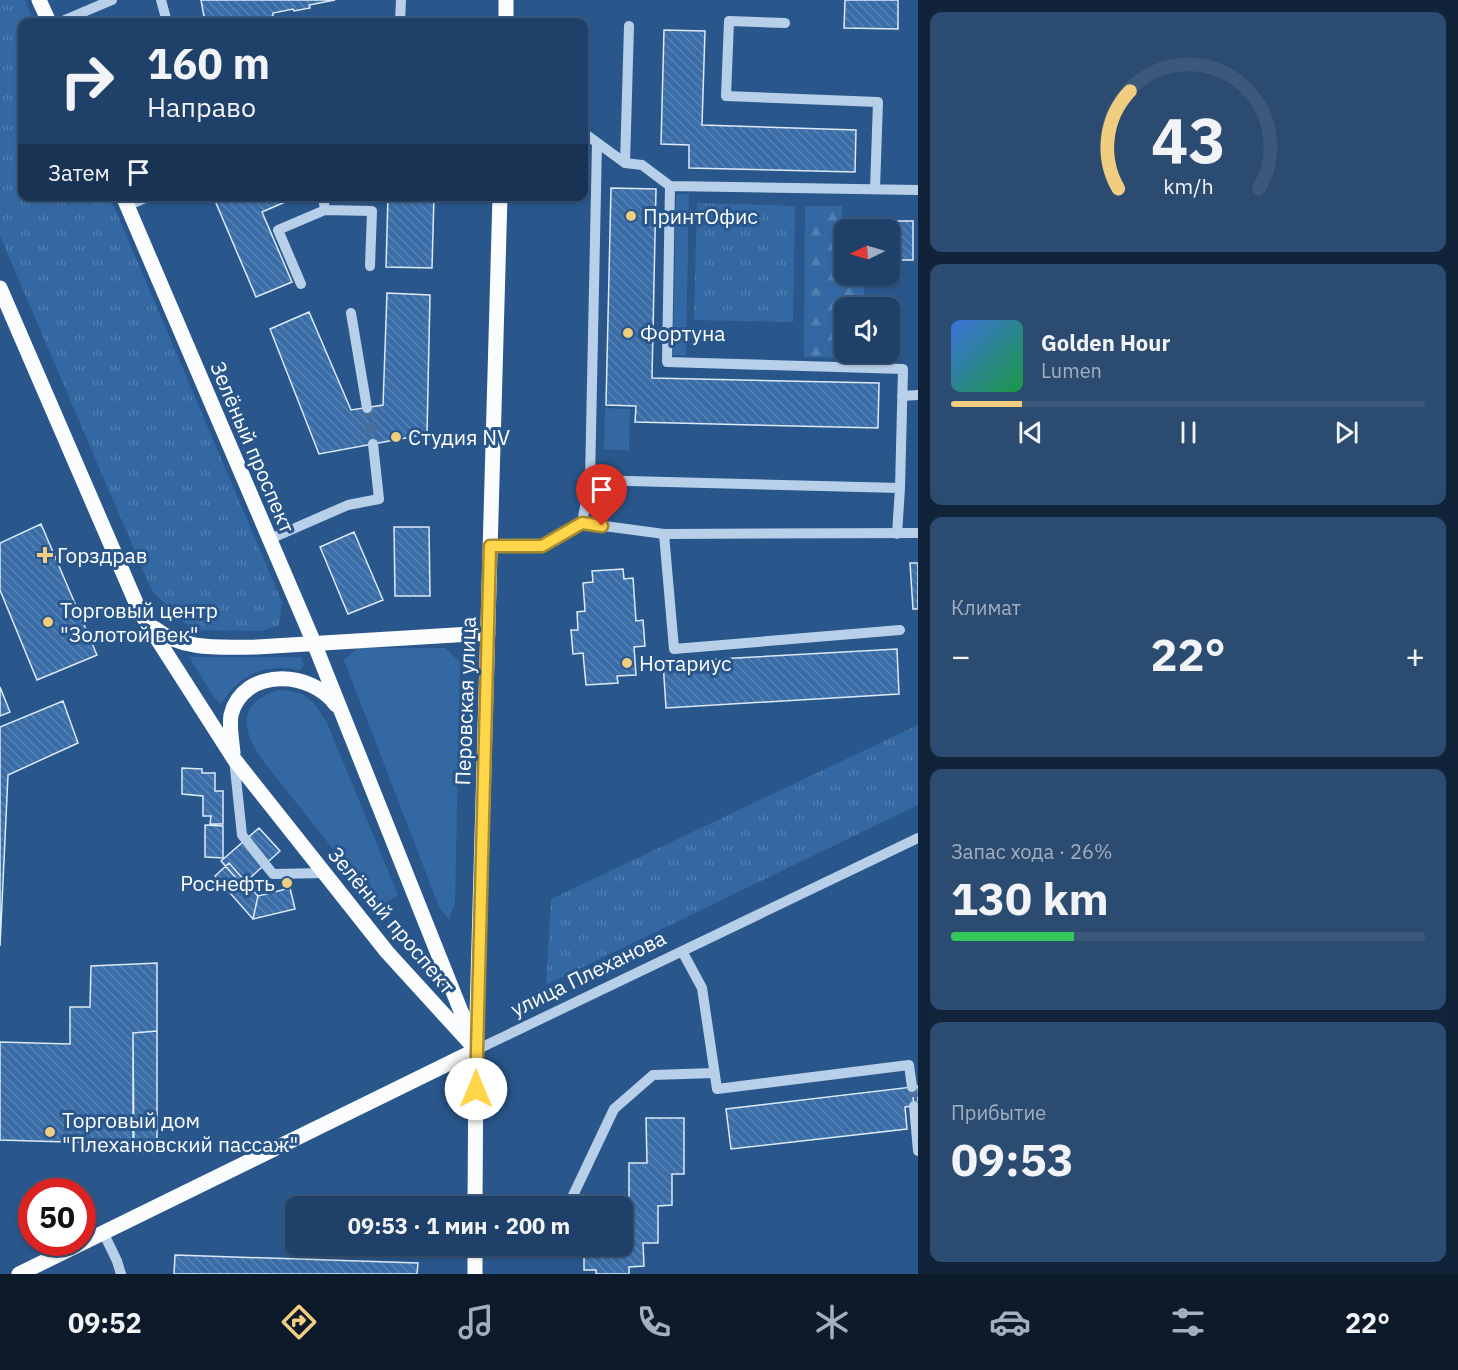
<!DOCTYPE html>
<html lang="ru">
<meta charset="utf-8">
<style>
:root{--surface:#1f4068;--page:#2c4b71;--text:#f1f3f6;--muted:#a1afc0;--line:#3c597c;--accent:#f0cd7f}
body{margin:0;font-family:"IBM Plex Sans",sans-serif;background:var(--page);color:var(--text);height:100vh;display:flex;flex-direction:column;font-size:22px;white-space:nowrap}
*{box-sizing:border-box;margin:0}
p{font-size:20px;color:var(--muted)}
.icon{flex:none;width:33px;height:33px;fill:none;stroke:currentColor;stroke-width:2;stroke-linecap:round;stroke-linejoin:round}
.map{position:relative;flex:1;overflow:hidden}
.panel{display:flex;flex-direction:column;gap:12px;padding:12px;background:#112339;width:540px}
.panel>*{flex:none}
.top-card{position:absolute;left:18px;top:18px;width:570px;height:183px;border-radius:12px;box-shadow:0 2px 4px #0004,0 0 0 2px var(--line);background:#1f4068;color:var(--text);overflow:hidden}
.needle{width:39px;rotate:265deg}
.buttons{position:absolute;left:834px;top:219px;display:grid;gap:12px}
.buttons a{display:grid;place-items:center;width:66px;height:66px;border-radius:12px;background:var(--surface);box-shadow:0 2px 4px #0004,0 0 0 2px var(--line);font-size:30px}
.speed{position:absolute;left:18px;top:1178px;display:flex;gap:12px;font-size:30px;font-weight:700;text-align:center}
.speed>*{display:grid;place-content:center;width:78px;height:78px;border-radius:50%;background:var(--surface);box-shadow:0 2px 4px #0004,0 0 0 2px var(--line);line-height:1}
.speed .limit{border:9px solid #d22;background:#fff;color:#111}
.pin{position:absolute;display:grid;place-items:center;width:51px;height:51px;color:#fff;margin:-62px -26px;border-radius:50% 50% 50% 0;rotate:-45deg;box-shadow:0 0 6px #0007}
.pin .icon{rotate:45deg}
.me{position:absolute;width:66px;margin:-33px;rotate:0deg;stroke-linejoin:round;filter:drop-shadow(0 0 4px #0008)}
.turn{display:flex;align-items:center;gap:21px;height:126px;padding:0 30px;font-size:27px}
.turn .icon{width:78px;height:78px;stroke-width:2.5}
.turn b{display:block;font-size:42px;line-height:51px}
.then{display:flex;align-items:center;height:57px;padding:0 30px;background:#0003;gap:12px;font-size:22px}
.big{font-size:45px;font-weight:700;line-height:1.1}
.panel .widget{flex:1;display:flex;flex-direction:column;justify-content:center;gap:9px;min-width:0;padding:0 21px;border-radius:12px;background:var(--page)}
.panel .dial{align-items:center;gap:0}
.dial svg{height:156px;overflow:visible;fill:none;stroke:var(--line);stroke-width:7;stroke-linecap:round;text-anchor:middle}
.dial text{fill:var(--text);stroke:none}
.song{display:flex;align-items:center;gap:18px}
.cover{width:72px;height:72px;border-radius:9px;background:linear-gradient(135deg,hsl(220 70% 55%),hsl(140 70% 35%))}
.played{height:6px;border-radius:3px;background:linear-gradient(90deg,var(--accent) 15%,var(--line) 15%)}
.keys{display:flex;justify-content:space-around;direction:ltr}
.heat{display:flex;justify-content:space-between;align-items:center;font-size:33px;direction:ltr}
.charge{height:9px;border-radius:4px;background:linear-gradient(90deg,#34c759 26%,var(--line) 0)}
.trip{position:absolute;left:285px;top:1196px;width:348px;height:60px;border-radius:12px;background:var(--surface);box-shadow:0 2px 4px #0004,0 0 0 2px var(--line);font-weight:700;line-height:60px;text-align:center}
.menu{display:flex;height:96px;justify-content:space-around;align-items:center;background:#0c1a2a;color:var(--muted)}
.menu .icon{width:42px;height:42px}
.menu .selected{color:var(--accent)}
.menu b{font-size:27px;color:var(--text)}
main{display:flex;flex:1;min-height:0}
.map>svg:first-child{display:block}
</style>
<main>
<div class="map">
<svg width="918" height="1274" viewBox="0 0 918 1274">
<defs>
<pattern id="forest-firs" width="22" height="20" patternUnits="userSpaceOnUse" patternTransform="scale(1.5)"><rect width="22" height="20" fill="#3468a2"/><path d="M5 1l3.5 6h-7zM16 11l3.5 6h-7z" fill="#527fb0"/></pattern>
<pattern id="park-tufts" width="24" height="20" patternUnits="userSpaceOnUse" patternTransform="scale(1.5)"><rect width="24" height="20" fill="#3468a2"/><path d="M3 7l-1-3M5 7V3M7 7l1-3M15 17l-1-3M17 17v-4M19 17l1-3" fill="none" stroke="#527fb0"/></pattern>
<pattern id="building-back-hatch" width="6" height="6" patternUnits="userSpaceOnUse" patternTransform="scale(1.5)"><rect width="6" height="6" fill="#3a6da7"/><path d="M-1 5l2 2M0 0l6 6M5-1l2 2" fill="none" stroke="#5883b4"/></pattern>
</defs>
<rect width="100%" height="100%" fill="#29568b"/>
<path fill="#3468a2" d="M676,194H689L686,355H673Z
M605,408L630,409L629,451L604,449Z
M358,648H445L460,662L455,903L449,919L439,907L344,660Z
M189,657H301L304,665L300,670C265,663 240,674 221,704L214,697Z
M278,690C306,691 313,699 327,723L398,895L379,907L264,762C242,732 235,704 278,690Z"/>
<path fill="url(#forest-firs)" d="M805,206H842L841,272H844V274L864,275V307L844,308V352L864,353V358L804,357Z"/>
<path fill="url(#park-tufts)" d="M0,0H25L34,22H22V196L110,197L282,602L279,625L262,631L192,630L152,591L0,236Z
M697,203L795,206L793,322L694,320Z
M918,725V805L546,985L551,899Z"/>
<path fill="url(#building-back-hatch)" stroke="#dce9f7" stroke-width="1.5" d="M201,0H335L309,5L310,8L294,11L293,9L273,13V16L258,19L257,17L232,22H205Z
M845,0H898V29L844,28Z
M664,30L705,31L702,125L856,130L855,172L689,168V145L661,144Z
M611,188L656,189L652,378L879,383L878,428L635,422L636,406L606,405Z
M213,196H299L262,212L292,282L256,297Z
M388,196H434L432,268L386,267Z
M857,221H913V260H890V230H857Z
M387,293L430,295L427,434L319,454L270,329L309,312L351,410L383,405Z
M41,524L97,655L37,680L0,590V543Z
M394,527H429L430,596H395Z
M354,532L383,600L348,614L320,547Z
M910,563H918V609H913Z
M623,569L624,579L633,578L636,621L643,620L645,646L634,647L636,675L617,676L618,683L586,685L583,653L573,654L571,630H578L577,612L585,611L583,583L593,582L592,571Z
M897,649L899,694L666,708L663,662Z
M0,687L10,712L0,716Z
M63,701L78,743L8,775L0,946V727Z
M182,768L202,769V773H215V791H223V824H210L211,816H203V796L182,794Z
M205,825L223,826V858L205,857Z
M259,828L280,851L242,885L221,861Z
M229,863L258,896L253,919L215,876Z
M290,888L295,909L253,919L258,896Z
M157,963V1031L133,1033V1144L0,1140V1042L70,1044V1007H90L91,966Z
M157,1031V1153H134L133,1033Z
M918,1086V1106H914L912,1087Z
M912,1087L914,1106L905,1107L907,1129L731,1149L726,1109Z
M646,1118H684V1174H672V1205L658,1206V1243H643L644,1266L629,1267V1274H596V1270H584V1245H622V1206H614V1199H629V1163H647Z
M175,1255L418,1263L417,1274H174Z"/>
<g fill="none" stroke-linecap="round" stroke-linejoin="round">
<path stroke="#496f9c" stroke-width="10" stroke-dasharray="10 5" stroke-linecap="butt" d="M367,408L373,444
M912,1087L914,1106"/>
<path stroke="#b8cfe9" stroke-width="10" d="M161,0L167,22
M60,22L112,0
M400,22L401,0
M785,23L729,21L726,96L878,102L875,189
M584,133L625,163L642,165L670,186L918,190
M625,163L629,26
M670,186L667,362L903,369L900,488L897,534
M323,196L325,210L372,211L370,266
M127,206L150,196
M301,284L278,230L325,210
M351,313L367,408
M902,396L918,395
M590,480L900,488
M582,523L590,480L597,143
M664,534L674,649L900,630
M270,539L348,505L379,499L373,444
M490,546H542L582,523L664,534L918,533
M234,759L242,835L273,874L324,873
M682,951L702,988L717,1089L909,1065L912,1087
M476,1050L918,838
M914,1106L918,1151
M568,1206L614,1109L653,1075L714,1073
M104,1234L117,1261L121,1274"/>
<path stroke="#fafcfe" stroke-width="15" d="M39,0L49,22
M506,22V0
M123,196L314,643L474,1044
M0,288L140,612L234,759L387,952L470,1043
M154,628C183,651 221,647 257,647L488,633
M233,753C232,741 229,727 231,715C243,667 312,670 336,705
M475,1206L476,1050L500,196
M19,1274L476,1050
M475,1274V1245"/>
</g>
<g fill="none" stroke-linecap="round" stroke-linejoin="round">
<defs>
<path id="route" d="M476,1089L490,546H542L582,523L602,526"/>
</defs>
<use href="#route" stroke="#a68a30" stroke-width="15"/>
<use href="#route" stroke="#ffd54a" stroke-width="10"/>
</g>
<g fill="#f0cd7f" stroke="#29568b" stroke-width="2">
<circle cx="631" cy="216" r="6"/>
<circle cx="628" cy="333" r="6"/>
<circle cx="396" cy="437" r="6"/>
<path d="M42 546h6v6h6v6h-6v6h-6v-6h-6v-6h6z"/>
<circle cx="48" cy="622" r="6"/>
<circle cx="627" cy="663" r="6"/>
<circle cx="287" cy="883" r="6"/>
<circle cx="50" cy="1132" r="6"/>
</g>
<g text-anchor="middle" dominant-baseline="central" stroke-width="6" stroke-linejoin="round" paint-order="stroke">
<g font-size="21" fill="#fff" stroke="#29568b" text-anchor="start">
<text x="643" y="216">ПринтОфис</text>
<text x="640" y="333">Фортуна</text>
<text x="408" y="437">Студия NV</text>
<text x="57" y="555">Горздрав</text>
<text x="60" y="610">Торговый центр<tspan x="60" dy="24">"Золотой век"</tspan></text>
<text x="639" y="663">Нотариус</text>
<text x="275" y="883" text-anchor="end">Роснефть</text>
<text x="62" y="1120">Торговый дом<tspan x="62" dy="24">"Плехановский пассаж"</tspan></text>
</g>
<g font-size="21" fill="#fff" stroke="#29568b">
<text transform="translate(253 447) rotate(67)">Зелёный проспект</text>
<text transform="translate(465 701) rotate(-88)">Перовская улица</text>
<text transform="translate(392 920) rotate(50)">Зелёный проспект</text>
<text transform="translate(588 973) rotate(-26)">улица Плеханова</text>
</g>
</g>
</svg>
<div class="buttons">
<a><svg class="needle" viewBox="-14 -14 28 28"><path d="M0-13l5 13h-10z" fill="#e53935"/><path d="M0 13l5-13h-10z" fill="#a1afc0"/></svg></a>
<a><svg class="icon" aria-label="sound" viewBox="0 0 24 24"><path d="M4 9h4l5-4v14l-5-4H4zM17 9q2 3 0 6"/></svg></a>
</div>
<div class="speed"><div class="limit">50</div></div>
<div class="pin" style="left:602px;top:526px;background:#d93025"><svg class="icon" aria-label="arrive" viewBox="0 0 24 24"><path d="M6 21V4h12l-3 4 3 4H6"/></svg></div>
<svg class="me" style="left:476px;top:1089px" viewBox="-20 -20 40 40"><circle r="19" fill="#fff"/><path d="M0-13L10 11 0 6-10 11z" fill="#ffd54a"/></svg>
<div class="trip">09:53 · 1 мин · 200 m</div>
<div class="top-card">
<div class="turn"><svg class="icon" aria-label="right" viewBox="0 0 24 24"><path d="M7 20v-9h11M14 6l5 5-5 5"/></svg><div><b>160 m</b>Направо</div></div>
<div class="then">Затем<svg class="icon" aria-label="arrive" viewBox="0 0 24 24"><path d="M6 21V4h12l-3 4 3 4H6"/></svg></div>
</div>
</div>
<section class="panel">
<div class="widget dial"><svg viewBox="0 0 100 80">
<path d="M14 69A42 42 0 1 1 86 69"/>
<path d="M14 69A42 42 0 0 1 20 19" stroke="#f0cd7f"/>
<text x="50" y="56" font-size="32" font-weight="700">43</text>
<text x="50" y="72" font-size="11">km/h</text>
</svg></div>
<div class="widget">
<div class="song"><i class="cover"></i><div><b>Golden Hour</b><p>Lumen</p></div></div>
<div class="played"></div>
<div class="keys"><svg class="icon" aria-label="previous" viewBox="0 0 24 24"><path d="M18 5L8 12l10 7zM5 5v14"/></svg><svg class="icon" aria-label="pause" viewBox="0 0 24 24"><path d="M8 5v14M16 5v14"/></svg><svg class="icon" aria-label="next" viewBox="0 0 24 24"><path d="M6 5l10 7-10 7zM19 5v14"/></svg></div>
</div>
<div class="widget"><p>Климат</p>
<div class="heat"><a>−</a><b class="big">22°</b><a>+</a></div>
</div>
<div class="widget"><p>Запас хода · 26%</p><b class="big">130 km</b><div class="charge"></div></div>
<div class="widget"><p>Прибытие</p><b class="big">09:53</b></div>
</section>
</main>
<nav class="menu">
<b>09:52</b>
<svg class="icon selected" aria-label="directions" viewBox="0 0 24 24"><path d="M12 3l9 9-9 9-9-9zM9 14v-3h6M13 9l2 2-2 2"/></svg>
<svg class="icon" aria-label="music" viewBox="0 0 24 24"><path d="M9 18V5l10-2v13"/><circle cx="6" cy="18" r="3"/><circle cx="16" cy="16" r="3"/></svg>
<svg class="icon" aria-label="phone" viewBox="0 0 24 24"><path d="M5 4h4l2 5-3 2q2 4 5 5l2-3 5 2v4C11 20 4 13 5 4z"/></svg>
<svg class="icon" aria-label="climate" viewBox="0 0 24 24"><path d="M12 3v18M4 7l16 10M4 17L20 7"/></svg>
<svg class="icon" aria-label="car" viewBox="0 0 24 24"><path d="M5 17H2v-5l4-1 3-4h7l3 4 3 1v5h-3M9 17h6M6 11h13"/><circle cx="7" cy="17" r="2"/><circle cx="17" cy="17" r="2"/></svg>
<svg class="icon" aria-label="filters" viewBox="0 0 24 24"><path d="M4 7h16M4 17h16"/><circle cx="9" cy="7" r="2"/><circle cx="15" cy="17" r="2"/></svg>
<b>22°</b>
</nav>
